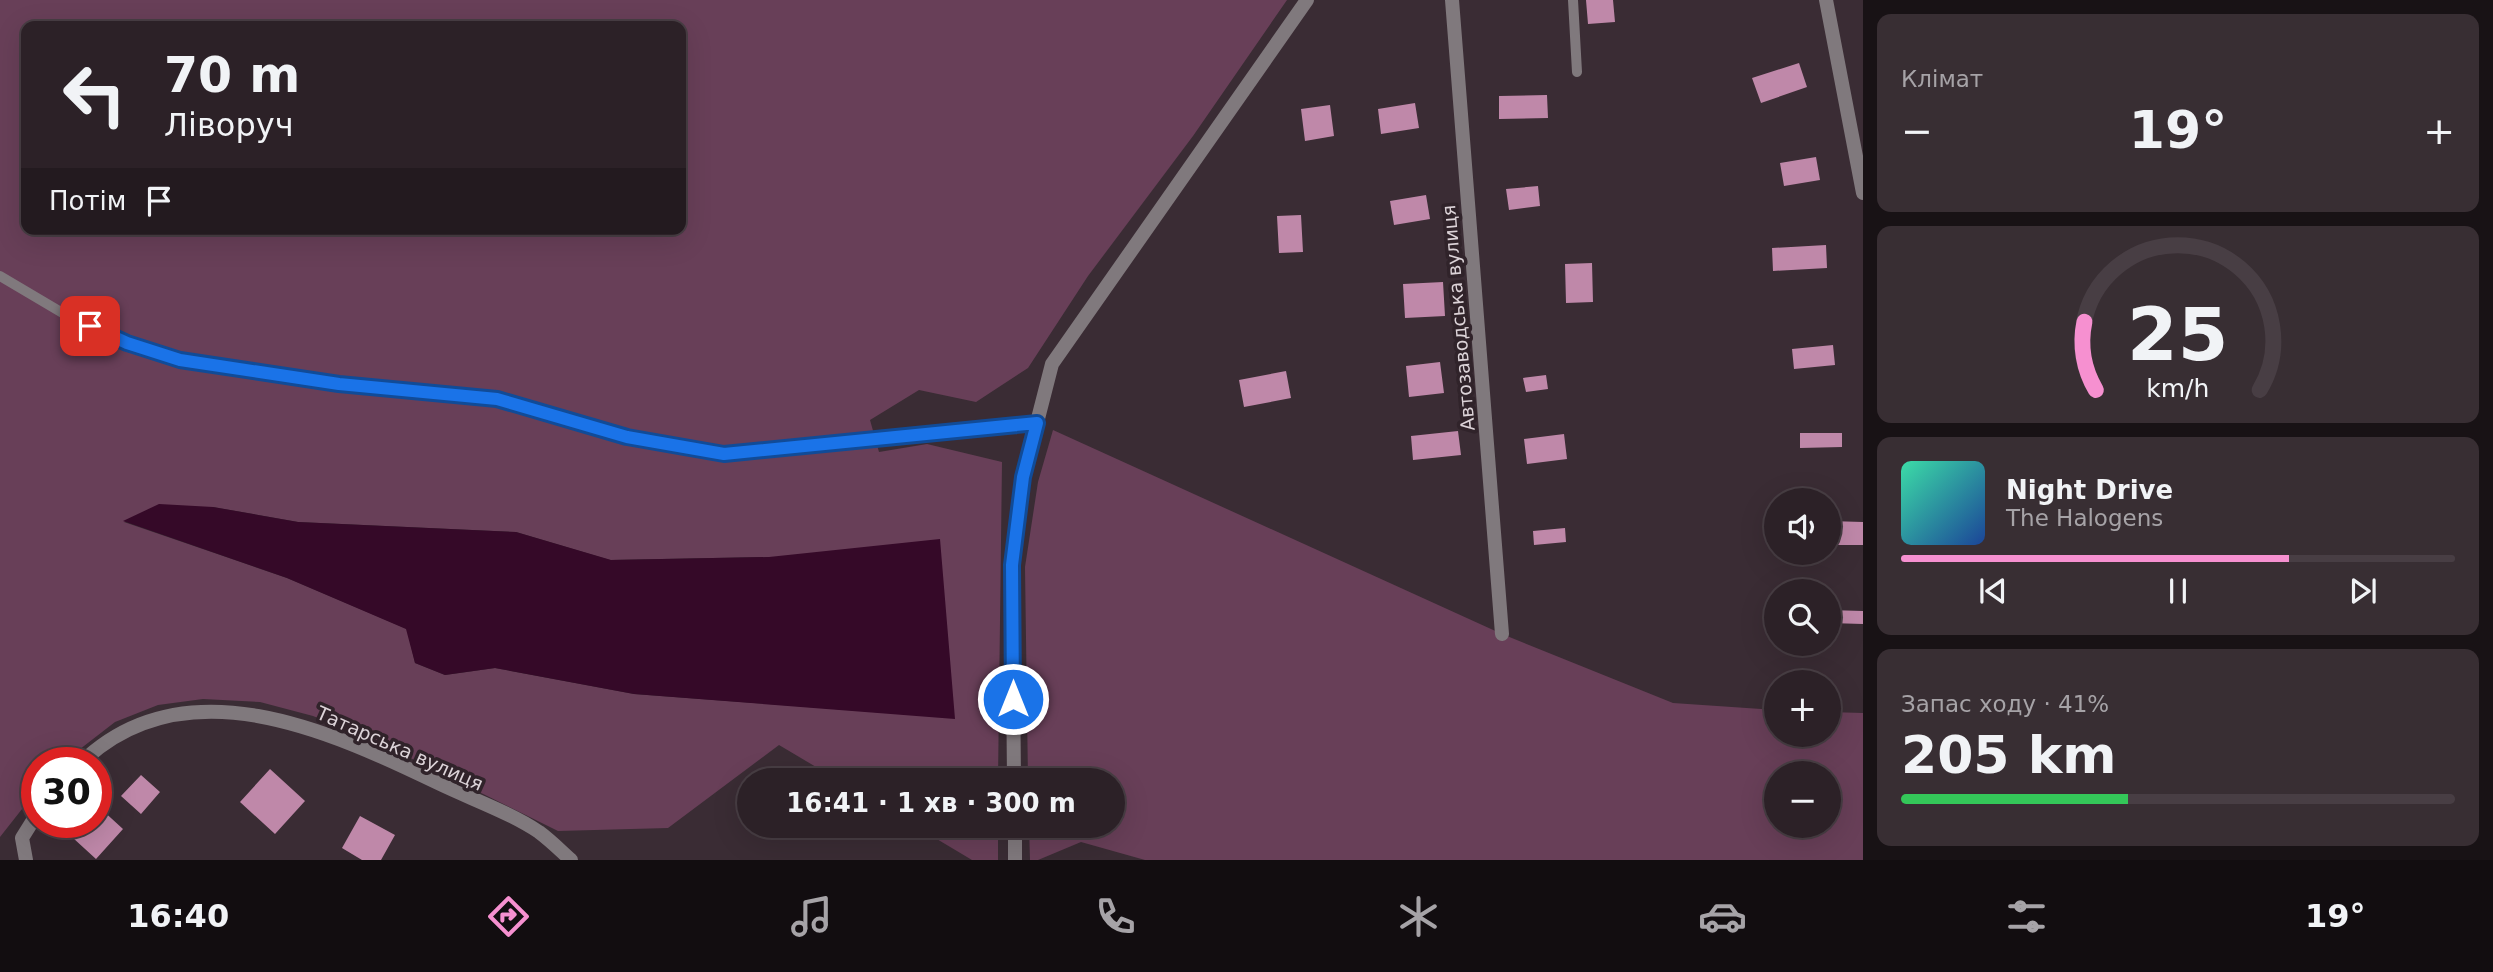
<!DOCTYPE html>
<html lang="uk">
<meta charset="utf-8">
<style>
:root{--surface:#2c2127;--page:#382e33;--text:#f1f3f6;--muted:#a6a3a7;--line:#483e44;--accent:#f690d0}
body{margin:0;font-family:"DejaVu Sans",sans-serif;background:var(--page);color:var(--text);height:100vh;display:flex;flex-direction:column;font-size:26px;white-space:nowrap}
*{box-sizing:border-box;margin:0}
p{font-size:23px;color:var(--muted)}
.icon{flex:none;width:38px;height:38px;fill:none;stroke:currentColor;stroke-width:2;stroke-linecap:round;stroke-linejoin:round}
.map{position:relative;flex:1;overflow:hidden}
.sheet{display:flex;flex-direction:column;gap:14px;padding:14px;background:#181215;width:630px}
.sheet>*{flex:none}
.guide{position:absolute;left:21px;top:21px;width:665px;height:214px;border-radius:14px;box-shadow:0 7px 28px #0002,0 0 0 2px var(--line);background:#2c2127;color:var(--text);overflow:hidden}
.tools{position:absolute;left:1764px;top:488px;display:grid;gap:14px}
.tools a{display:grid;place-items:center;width:77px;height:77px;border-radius:50%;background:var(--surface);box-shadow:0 7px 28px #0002,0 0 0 2px var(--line);font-size:35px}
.speed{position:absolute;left:21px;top:747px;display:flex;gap:14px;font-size:35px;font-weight:700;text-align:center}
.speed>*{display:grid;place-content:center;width:91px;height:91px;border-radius:50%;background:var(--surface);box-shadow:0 7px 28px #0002,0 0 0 2px var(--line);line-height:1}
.speed .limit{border:10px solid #d22;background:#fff;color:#111}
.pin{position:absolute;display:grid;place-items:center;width:60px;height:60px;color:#fff;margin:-30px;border-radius:14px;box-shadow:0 4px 10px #0006}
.me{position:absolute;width:77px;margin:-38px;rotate:0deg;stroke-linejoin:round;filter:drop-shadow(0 0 5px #0008)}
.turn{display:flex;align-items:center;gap:24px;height:147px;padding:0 28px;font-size:32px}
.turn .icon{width:91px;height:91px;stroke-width:2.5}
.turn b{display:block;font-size:49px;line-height:60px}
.then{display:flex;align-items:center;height:66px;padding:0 28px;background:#0003;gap:14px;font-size:26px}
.big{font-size:52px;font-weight:700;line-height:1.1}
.sheet .widget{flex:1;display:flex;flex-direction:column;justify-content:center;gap:10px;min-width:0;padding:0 24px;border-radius:14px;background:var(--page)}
.sheet .dial{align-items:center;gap:0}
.dial svg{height:182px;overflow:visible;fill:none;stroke:var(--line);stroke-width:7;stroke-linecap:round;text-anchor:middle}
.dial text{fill:var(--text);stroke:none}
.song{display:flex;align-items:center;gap:21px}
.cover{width:84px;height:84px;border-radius:10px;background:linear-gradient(135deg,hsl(160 70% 55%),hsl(220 70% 35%))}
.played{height:7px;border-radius:4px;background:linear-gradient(90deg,var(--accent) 70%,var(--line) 70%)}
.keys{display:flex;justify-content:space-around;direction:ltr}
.heat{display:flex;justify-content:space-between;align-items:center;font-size:38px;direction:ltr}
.charge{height:10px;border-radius:5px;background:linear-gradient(90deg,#34c759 41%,var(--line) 0)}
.trip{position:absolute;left:737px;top:768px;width:388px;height:70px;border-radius:35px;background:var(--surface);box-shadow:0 7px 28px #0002,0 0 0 2px var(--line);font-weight:700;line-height:70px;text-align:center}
.tab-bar{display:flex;height:112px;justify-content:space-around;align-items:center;background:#120d10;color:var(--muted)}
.tab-bar .icon{width:49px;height:49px}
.tab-bar .current{color:var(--accent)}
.tab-bar b{font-size:32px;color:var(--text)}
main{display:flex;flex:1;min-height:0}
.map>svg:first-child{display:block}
</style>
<main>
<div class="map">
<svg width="1863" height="860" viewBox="0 0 1863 860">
<rect width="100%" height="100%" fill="#3a2c34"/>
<path fill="#683f58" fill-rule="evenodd" d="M0,0H1287L1193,136L1088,276L1028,368L976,402L919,390L870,420L879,452L927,444L1002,462L998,780H838L779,745L668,828L558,831L376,741L313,716L260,702L203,699L158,705L115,722L62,763H37V790L0,837ZM26,26H681V229H26ZM213,507L298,522L516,532L610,560L769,557L954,718L634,694L495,668L445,675L415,663L407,629L287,578L124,522Z
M1053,430L1502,634L1673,703L1776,710V735H1829V712L1863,713V860H1145L1081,842L1038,860H1030L1029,826H1113V780H1028L1025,567L1038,482ZM1776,774H1829V826H1776Z
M915,826H998V860H972Z"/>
<path fill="#350928" d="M159,504L213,507L298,522L516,532L611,560L769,557L940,539L955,719L634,694L495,668L445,675L415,663L406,629L287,578L123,521Z"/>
<path fill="#bf88a9" d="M1586,0H1613L1615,22L1588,24Z
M1799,63L1807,87L1761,103L1752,78Z
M1547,95L1548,118L1499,119V96Z
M1415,103L1419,128L1381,134L1378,109Z
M1330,105L1334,136L1305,141L1301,109Z
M1816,157L1820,180L1784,186L1780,163Z
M1538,186L1540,206L1509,210L1506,189Z
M1426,195L1430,219L1394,225L1390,201Z
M1301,215L1303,252L1279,253L1277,216Z
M1826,245L1827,268L1773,271L1772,248Z
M1592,263L1593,302L1566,303L1565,264Z
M1443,282L1445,316L1405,318L1403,284Z
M1833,345L1835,365L1794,369L1792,349Z
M1440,362L1444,393L1409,397L1406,366Z
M1286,371L1291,398L1244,407L1239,380Z
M1546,375L1548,389L1526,392L1523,378Z
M1458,431L1461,455L1413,460L1411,436Z
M1800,433H1842V447L1800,448Z
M1564,434L1567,459L1527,464L1524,439Z
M1829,521L1863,522V545H1829Z
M1565,528L1566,542L1534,545L1533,531Z
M1829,610L1863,611V624L1829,623Z
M270,769L305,801L275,834L240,802Z
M141,775L160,792L141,814L121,796Z
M100,808L123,829L96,859L73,838L87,822H96V812Z
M360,816L395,835L381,860H362L342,848Z"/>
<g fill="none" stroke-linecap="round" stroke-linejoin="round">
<path stroke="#80797d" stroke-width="10" d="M1573,0L1577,72
M0,276L71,318L127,343L180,360L339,384L497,399L627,437L724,454L1037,423"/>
<path stroke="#80797d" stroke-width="14" d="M1452,0L1502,634
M1826,0L1863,193
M81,763C184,663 330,731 438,783C471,799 509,812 539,832C550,840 561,851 571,860
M1014,780L1012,565L1023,477L1052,364L1307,0
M1015,826V860
M26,860L22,838L37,814"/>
</g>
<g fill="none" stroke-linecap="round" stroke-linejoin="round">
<defs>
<path id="route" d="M90,326L127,343L180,360L339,384L497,399L627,437L724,454L1037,423L1023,477L1012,565L1013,699"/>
</defs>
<use href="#route" stroke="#114b97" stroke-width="18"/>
<use href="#route" stroke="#1a73e8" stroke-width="12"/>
</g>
<g text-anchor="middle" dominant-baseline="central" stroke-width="7" stroke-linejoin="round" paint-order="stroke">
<g font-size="19" fill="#dcd3d8" stroke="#30232a">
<text transform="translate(1458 318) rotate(-95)">Автозаводська вулиця</text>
<text transform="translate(400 748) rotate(24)">Татарська вулиця</text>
</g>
</g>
</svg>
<div class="tools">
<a><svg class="icon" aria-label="sound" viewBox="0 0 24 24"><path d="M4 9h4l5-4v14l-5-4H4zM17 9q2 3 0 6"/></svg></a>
<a><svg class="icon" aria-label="search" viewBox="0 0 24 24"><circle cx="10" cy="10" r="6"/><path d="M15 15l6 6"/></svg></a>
<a>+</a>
<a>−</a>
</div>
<div class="speed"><div class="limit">30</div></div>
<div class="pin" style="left:90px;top:326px;background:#d93025"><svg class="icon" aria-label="arrive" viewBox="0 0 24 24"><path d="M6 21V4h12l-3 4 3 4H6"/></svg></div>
<svg class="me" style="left:1013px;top:699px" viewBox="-20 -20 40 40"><circle r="17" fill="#1a73e8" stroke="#fff" stroke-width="3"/><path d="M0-11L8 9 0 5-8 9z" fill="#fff"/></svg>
<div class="trip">16:41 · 1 хв · 300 m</div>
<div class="guide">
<div class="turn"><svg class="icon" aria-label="left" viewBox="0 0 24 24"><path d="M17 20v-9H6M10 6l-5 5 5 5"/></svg><div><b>70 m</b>Ліворуч</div></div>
<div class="then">Потім<svg class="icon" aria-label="arrive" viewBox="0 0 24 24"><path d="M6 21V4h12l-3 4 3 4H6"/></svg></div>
</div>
</div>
<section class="sheet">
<div class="widget"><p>Клімат</p>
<div class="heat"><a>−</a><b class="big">19°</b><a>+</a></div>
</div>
<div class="widget dial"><svg viewBox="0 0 100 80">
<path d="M14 69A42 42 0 1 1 86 69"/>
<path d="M14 69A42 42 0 0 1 9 39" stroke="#f690d0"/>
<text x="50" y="56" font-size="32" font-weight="700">25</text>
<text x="50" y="72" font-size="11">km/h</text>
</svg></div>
<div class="widget">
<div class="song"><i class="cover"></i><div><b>Night Drive</b><p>The Halogens</p></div></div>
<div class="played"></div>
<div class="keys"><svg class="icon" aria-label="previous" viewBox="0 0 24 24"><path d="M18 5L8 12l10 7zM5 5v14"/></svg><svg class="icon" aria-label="pause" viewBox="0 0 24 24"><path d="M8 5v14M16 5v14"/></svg><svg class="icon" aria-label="next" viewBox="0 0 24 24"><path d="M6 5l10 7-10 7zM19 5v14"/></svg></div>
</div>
<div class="widget"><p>Запас ходу · 41%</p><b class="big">205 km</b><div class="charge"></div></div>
</section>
</main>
<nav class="tab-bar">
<b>16:40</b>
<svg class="icon current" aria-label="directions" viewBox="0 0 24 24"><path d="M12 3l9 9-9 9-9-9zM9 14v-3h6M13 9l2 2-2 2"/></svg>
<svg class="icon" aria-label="music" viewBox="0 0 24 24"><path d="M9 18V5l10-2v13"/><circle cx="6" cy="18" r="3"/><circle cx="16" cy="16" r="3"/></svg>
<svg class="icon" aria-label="phone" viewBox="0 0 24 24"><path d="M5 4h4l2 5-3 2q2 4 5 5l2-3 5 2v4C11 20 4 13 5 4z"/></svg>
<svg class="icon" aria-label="climate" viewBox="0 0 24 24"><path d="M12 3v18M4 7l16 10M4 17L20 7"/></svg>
<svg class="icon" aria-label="car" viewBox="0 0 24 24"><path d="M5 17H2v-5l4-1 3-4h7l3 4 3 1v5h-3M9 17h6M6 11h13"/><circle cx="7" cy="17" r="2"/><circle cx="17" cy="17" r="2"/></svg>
<svg class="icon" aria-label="filters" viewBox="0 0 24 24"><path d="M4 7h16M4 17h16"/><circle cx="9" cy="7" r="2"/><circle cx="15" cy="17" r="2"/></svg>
<b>19°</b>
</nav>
